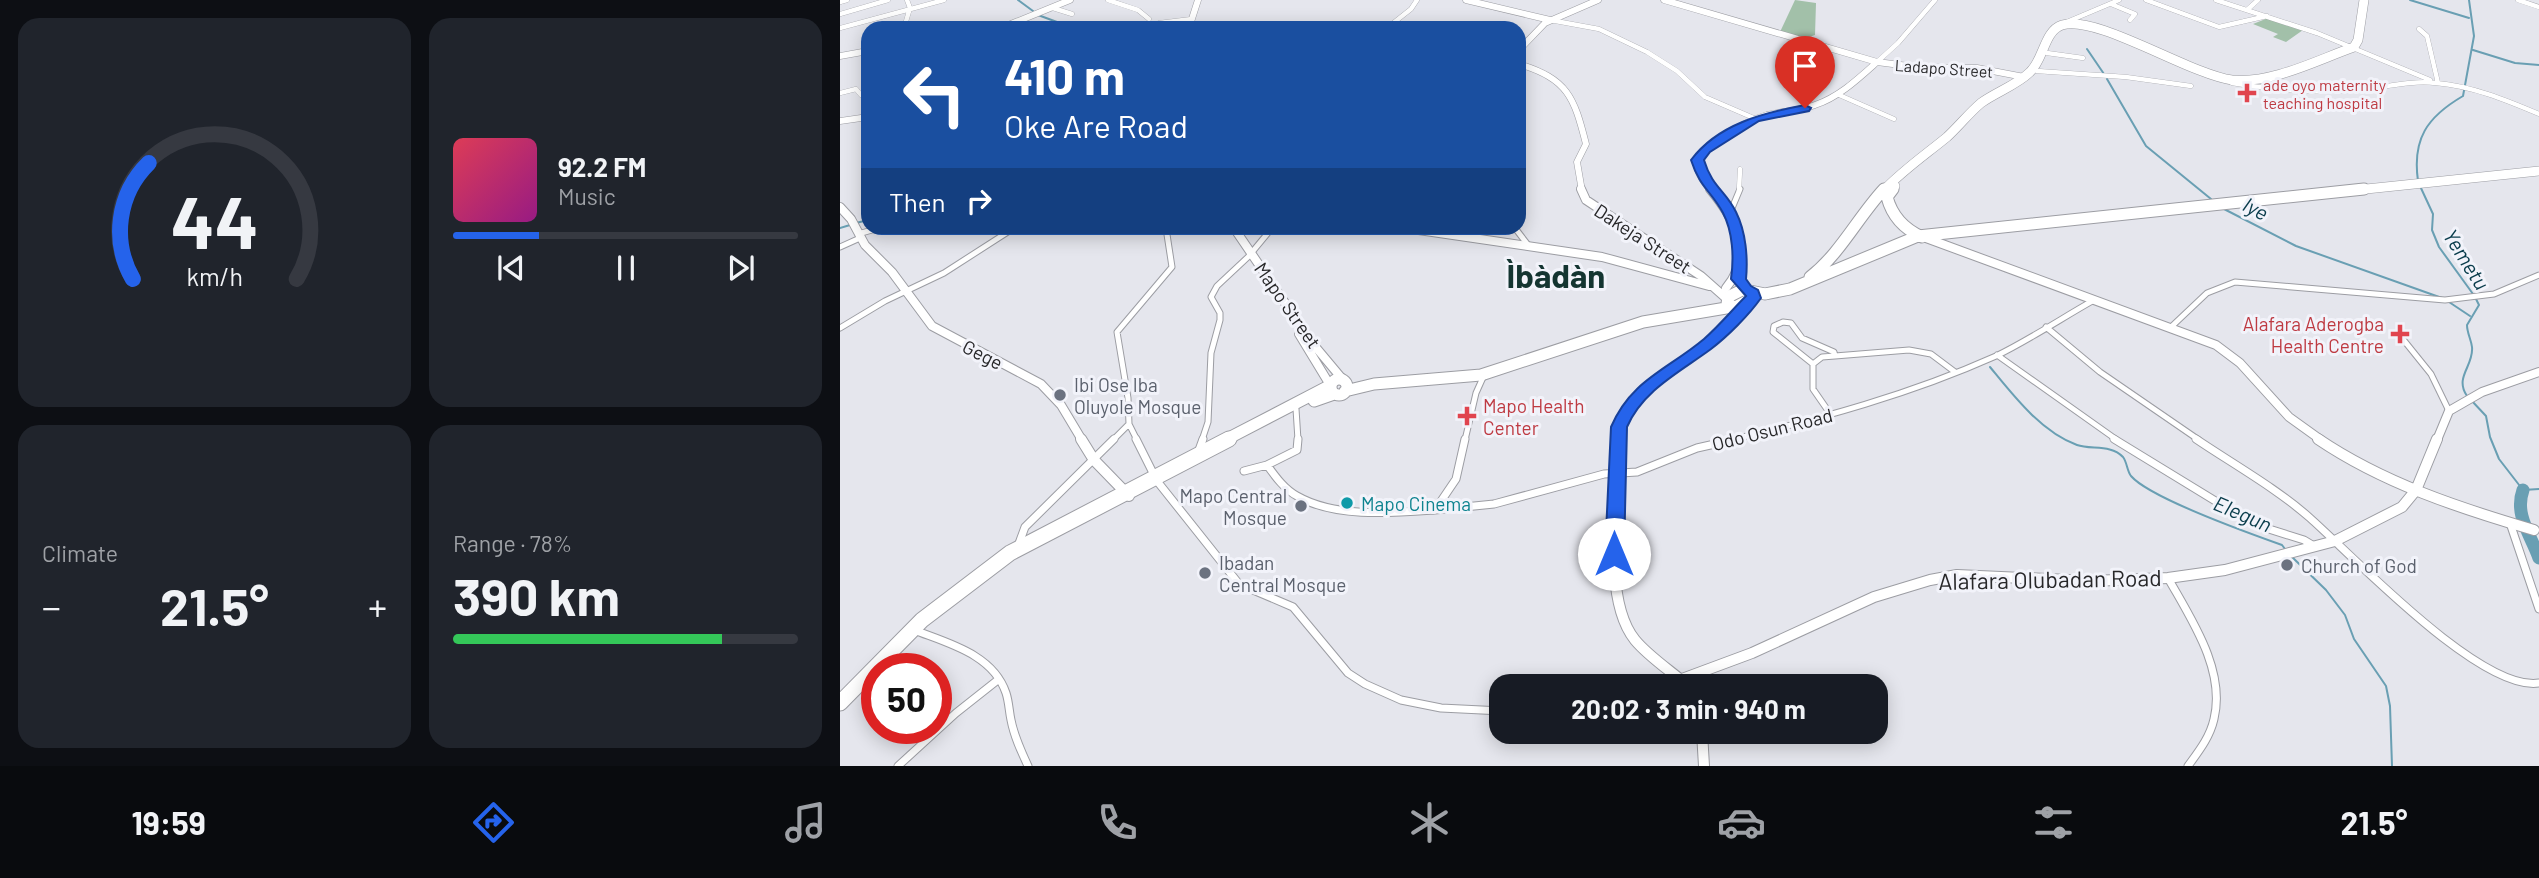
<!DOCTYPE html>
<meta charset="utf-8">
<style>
:root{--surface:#171b24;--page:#20242c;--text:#f1f3f6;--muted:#9ea1a6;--line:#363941;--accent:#2563eb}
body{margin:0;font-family:Barlow,sans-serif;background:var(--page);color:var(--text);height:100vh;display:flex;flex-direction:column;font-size:26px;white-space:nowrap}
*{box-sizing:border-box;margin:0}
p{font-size:23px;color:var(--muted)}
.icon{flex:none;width:38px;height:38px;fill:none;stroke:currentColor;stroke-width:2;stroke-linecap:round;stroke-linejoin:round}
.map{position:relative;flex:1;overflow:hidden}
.details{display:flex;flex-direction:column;gap:18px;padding:18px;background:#0d0f14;width:840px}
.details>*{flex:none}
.hud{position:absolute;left:21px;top:21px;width:665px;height:214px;border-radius:21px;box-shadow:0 4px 18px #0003;background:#1a4fa0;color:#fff;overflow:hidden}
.speed{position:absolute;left:21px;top:653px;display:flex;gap:14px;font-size:35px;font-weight:700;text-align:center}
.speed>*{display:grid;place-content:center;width:91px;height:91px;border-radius:50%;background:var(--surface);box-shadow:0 4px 18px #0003;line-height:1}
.speed .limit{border:10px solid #d22;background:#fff;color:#111}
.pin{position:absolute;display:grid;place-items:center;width:60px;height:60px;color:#fff;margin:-72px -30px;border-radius:50% 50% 50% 0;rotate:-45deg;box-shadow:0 0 7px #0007}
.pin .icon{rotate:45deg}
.me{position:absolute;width:77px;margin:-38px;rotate:0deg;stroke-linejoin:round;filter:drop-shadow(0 0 5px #0008)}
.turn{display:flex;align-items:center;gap:24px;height:147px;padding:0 28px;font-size:32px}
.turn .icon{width:91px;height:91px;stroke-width:2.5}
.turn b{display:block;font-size:49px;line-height:60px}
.then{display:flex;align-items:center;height:66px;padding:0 28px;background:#0003;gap:14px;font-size:26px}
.big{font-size:52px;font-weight:700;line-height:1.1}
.details .card{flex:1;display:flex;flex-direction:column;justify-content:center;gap:10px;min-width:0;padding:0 24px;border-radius:21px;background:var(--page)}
.details .dial{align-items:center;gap:0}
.dial svg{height:182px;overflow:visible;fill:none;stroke:var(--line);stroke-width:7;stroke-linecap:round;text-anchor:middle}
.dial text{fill:var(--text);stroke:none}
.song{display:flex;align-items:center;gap:21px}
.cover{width:84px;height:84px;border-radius:10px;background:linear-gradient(135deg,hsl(350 70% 55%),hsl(310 70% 35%))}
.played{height:7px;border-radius:4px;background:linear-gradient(90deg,var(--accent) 25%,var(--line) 25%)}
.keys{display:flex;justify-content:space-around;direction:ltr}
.heat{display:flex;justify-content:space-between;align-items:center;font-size:38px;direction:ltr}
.charge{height:10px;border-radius:5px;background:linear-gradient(90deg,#34c759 78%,var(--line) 0)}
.details .tiles{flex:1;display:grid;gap:18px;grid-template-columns:repeat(2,1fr)}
.trip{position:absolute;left:649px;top:674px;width:399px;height:70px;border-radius:21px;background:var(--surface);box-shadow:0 4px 18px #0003;font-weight:700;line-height:70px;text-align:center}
.dock{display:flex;height:112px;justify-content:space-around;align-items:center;background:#090b0e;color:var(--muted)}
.dock .icon{width:49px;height:49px}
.dock .selected{color:var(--accent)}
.dock b{font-size:32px;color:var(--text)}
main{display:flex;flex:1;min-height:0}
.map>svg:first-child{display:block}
</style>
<main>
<section class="details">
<div class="tiles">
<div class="card dial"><svg viewBox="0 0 100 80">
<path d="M14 69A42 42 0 1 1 86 69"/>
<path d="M14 69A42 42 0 0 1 21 18" stroke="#2563eb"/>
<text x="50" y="56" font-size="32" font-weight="700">44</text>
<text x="50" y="72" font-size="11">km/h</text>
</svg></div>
<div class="card">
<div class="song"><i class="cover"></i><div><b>92.2 FM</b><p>Music</p></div></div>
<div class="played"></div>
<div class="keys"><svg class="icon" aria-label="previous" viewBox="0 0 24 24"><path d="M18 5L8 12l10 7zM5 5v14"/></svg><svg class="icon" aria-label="pause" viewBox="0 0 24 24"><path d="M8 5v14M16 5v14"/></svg><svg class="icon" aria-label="next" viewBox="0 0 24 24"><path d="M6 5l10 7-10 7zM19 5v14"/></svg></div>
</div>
<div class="card"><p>Climate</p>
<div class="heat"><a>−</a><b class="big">21.5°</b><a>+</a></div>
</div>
<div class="card"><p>Range · 78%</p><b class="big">390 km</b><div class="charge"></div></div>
</div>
</section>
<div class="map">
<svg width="1699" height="766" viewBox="0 0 1699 766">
<rect width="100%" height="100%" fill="#e5e6ed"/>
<path fill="#a2c0a9" d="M955,0L976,3L975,35L963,39L940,32Z
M1428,18L1463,30L1446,42L1433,37L1438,34L1413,24Z"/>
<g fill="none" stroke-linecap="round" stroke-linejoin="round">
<path stroke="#699fb3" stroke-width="2" d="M178,0L193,11
M1570,0L1629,18
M198,15L217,22L220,28
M1247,49L1264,74
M1633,50L1675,63L1699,65
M1267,79L1306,146L1371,199
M1578,181C1572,139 1587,117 1623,96L1634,36L1629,0
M1580,186L1593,214L1592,230L1599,247L1633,294
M1384,209L1456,246L1602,298
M16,223L28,220
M0,228L10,225
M1609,302L1630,316
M1150,367C1173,395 1201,432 1237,445C1251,450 1271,444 1283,457C1287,462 1287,471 1291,476C1310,498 1411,534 1442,545L1445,549
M1627,396C1614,377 1634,366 1632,347C1631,339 1627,333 1627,325L1639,305L1636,299
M1631,400L1646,416L1650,437L1659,459L1683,490L1699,489
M1451,556L1486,590L1505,615L1514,639L1546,686L1550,706L1552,766"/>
<path stroke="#699fb3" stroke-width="13" d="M1683,490C1674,515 1691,535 1699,558"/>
<defs>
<path id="street-far2" d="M268,0L298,10L309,19
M1306,0L1379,27L1427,16
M1376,0L1477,33L1590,80
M1678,0L1699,7
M0,2L7,0
M1271,4L1295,14L1290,20
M213,8L232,14
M1408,9L1418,0
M0,14L48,0
M710,20L759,29L807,52L837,71L865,97L916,119
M1222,24L1279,0
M0,28L104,0
M64,28L70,8L67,0
M312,28L319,23L352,19
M547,28L571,9L577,0
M1579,29L1587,36L1598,83
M1207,53L1243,58
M1037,62L1058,43L1095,0
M1197,71L1286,77L1351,86
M1392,83C1433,90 1474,94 1516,90C1543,88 1569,80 1596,83C1632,86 1666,100 1699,114
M0,93L16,89L21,95L28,93
M997,94L1054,119
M899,191L900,169"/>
<path id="street-far1" d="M890,213L900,189
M675,228L688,245
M18,234L39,228
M0,247L20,238
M1206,327L1260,372L1359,440
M0,328L45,301L104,273L174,228
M1330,328L1367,293L1395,282L1605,300L1654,294L1699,275
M1562,338L1591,374L1609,411
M1157,355L1277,440
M973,364L982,357L995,356
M456,409L458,440
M991,415L973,389V364L933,332L934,326L943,322L951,323L962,338L994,352L995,356L1069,350L1091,354L1115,372
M273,440L289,424
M297,440L289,424L288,398L277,332L332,267L326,228
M362,440L368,422L371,353L380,320V313L371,297L377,286L408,257L432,228
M625,440L636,393L645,373
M890,440C980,419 1071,394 1156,356C1189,340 1222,318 1254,300"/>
<path id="street" d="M296,439L317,481L399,584L453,607L508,673L525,684L561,700L601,708L662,711
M1274,439L1413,524L1464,540L1474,546
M1356,439C1393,464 1436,488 1470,518C1514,557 1641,692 1699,683
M359,450L363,439
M427,465C435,476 444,489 457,496C495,518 552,513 595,510L616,479L625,439
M404,471L427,465L457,450L458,439
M595,510L654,504L764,474L797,472L857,448L897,439
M1670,523L1699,609
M178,546L185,527L274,439
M1328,578C1351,619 1386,670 1374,719C1370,737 1359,751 1348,766
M74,630C107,643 153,654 166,693C169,702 169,711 171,720C174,736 181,751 188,766
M820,686L842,679
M58,766L116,713L159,679"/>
<path id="secondary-far2" d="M626,0L710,20
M824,0L1037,62L1076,67L1137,68L1184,77
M161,28L230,0
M349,28L358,0
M679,50L705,23L758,0
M0,56L28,51
M679,64C728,79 734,97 746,144L737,162L742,191
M0,121L28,117
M871,191C865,184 856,173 857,163C859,144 910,120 927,115C943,111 960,111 975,105C999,97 1018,79 1037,62"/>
<path id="secondary-far1" d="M741,189L746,200L861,276L887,299
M870,189C894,218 915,254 886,288
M0,207L11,219L25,245L52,272L92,326L201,384L221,405L242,440
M394,228L473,344L504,381
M565,228L762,257L869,286
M1086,238L1376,345L1400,363L1449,417L1481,440
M459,334L490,385
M779,440C779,391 834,370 868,344C881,333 893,317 905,304
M1597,440L1609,411L1642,392L1699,372"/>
<path id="secondary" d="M241,439L254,460L289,496
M779,439C779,492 760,597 795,640C809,657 831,671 848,686
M1478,439C1543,483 1619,508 1694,530
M842,679L912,653L1034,597L1090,580L1117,575L1251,581L1328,578L1385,570L1495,541L1562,507L1576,490L1597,439
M862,732L864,766"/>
<path id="highway-far2" d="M1043,191C1063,170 1085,155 1107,137C1119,126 1129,113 1141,103C1156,92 1177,85 1190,72C1204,59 1204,31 1222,25C1256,14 1349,74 1392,80C1432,84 1477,60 1514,47L1518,40L1524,0
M1051,191L1055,186
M1507,191L1699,171"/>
<path id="highway-far1" d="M1053,189L1047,197C1052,216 1064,229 1082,237
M970,277C1000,254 1018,217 1044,189
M902,290L910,291L914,297L895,307L887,304L888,297Z
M910,291L925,294L950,289L1078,236L1524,189
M491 387a8 8 0 1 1 16 0a8 8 0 1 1-16 0Z
M505,391L534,384L641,375L803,322L892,307
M474,401L494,394
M385,440L489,386"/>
<path id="highway" d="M0,703L82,620L170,553L389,439"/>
</defs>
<use href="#street-far2" stroke="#9c9da3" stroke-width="5"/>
<use href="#street-far1" stroke="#9c9da3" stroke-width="7"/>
<use href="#street" stroke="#9c9da3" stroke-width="9"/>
<use href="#secondary-far2" stroke="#9c9da3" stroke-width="7"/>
<use href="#secondary-far1" stroke="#9c9da3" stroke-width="10"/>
<use href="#secondary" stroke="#9c9da3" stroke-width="12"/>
<use href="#highway-far2" stroke="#9c9da3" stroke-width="10"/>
<use href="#highway-far1" stroke="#9c9da3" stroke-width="13"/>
<use href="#highway" stroke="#9c9da3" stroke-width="17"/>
<use href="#street-far2" stroke="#fff" stroke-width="4.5"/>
<use href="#street-far1" stroke="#fff" stroke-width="5"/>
<use href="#street" stroke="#fff" stroke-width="7"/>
<use href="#secondary-far2" stroke="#fff" stroke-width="6"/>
<use href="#secondary-far1" stroke="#fff" stroke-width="8"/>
<use href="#secondary" stroke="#fff" stroke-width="10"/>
<use href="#highway-far2" stroke="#fff" stroke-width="9"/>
<use href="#highway-far1" stroke="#fff" stroke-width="11"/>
<use href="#highway" stroke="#fff" stroke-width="15"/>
</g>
<path fill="#2563eb" stroke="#184099" stroke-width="2" d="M965,105L971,108L969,111L919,121L870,152L864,160C872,187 886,191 896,212C906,232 908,258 906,279L911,286L918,290L921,298C909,315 888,336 871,349C840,372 803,390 787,427L784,554L781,560L774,562L768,560L765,554L771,427C791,380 827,370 864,339C879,326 892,310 906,296L891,279C894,258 893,232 883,213C871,191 860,188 851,160C878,124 923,113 965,105Z"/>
<g fill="#e0444e" stroke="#f2f3fa" stroke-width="2.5">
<path d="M1403.5 82.5h7v7h7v7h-7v7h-7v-7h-7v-7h7z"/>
<path d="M1556.5 323.5h7v7h7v7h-7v7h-7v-7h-7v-7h7z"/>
<path d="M623.5 405.5h7v7h7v7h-7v7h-7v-7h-7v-7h7z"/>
</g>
<g fill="#6b7280" stroke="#f2f3fa" stroke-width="2.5">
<circle cx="220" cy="395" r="7"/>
<circle cx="461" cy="506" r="7"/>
<circle cx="1447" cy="565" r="7"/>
<circle cx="365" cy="573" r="7"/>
</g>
<circle fill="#0f9aa8" stroke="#f2f3fa" stroke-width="2.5" cx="507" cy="503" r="7"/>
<g text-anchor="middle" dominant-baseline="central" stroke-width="6" stroke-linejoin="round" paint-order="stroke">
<g font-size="16" fill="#272729" stroke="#f2f3fa">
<text transform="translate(1104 68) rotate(4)">Ladapo Street</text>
</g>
<g font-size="16" fill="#be3a42" stroke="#f2f3fa" text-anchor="start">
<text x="1423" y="84">ade oyo maternity<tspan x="1423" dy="18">teaching hospital</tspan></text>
</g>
<g font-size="19" fill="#272729" stroke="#f2f3fa">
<text transform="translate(803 238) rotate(33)">Dakeja Street</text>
<text transform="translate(448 305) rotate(55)">Mapo Street</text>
<text transform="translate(143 354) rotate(27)">Gege</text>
<text transform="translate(932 429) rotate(-14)">Odo Osun Road</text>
</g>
<g font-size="19" fill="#be3a42" stroke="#f2f3fa" text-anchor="end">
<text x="1544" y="323">Alafara Aderogba<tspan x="1544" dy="22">Health Centre</tspan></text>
<text x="643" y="405" text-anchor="start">Mapo Health<tspan x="643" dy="22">Center</tspan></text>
</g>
<g font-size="19" fill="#5b616d" stroke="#f2f3fa" text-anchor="start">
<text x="234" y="384">Ibi Ose Iba<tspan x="234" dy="22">Oluyole Mosque</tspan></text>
<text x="447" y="495" text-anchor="end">Mapo Central<tspan x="447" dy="22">Mosque</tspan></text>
<text x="379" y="562">Ibadan<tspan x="379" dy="22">Central Mosque</tspan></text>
<text x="1461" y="565">Church of God</text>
</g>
<g font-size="19" fill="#0d838f" stroke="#f2f3fa" text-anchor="start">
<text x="521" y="503">Mapo Cinema</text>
</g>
<g font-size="21" font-style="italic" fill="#093c4b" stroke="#f2f3fa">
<text transform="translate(1416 208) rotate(28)">Iye</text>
<text transform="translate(1627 259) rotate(58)">Yemetu</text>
<text transform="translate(1403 513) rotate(23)">Elegun</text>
</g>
<g font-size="23" fill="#272729" stroke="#f2f3fa">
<text transform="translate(1210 579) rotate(-1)">Alafara Olubadan Road</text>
</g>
<g font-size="33" font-weight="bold" fill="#143531" stroke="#f2f3fa">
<text x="716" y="275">Ìbàdàn</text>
</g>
</g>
</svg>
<div class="speed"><div class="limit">50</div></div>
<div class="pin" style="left:965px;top:108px;background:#d93025"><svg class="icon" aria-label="arrive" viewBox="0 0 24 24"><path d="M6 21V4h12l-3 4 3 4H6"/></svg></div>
<svg class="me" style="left:774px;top:554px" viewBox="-20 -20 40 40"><circle r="19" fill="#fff"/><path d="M0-13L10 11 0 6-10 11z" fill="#2563eb"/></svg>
<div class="trip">20:02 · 3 min · 940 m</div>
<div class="hud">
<div class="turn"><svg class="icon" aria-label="left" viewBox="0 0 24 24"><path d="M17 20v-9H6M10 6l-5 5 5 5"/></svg><div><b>410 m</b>Oke Are Road</div></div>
<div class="then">Then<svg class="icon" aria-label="right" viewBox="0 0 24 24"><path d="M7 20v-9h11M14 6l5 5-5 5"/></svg></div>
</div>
</div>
</main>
<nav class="dock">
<b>19:59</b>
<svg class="icon selected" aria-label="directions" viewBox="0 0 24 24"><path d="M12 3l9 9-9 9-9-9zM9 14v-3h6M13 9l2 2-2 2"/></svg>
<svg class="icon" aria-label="music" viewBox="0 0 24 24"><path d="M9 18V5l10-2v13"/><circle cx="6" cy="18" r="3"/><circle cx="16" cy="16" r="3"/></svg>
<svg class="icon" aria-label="phone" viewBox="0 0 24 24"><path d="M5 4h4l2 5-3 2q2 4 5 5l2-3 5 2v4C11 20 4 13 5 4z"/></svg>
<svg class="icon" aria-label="climate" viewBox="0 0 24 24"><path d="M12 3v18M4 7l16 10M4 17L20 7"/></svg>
<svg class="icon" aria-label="car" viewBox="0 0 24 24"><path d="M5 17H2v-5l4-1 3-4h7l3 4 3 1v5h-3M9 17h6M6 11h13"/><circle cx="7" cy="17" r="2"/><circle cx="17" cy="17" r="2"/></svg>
<svg class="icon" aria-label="filters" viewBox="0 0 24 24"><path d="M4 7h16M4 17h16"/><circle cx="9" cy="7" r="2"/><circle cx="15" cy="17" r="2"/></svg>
<b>21.5°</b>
</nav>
